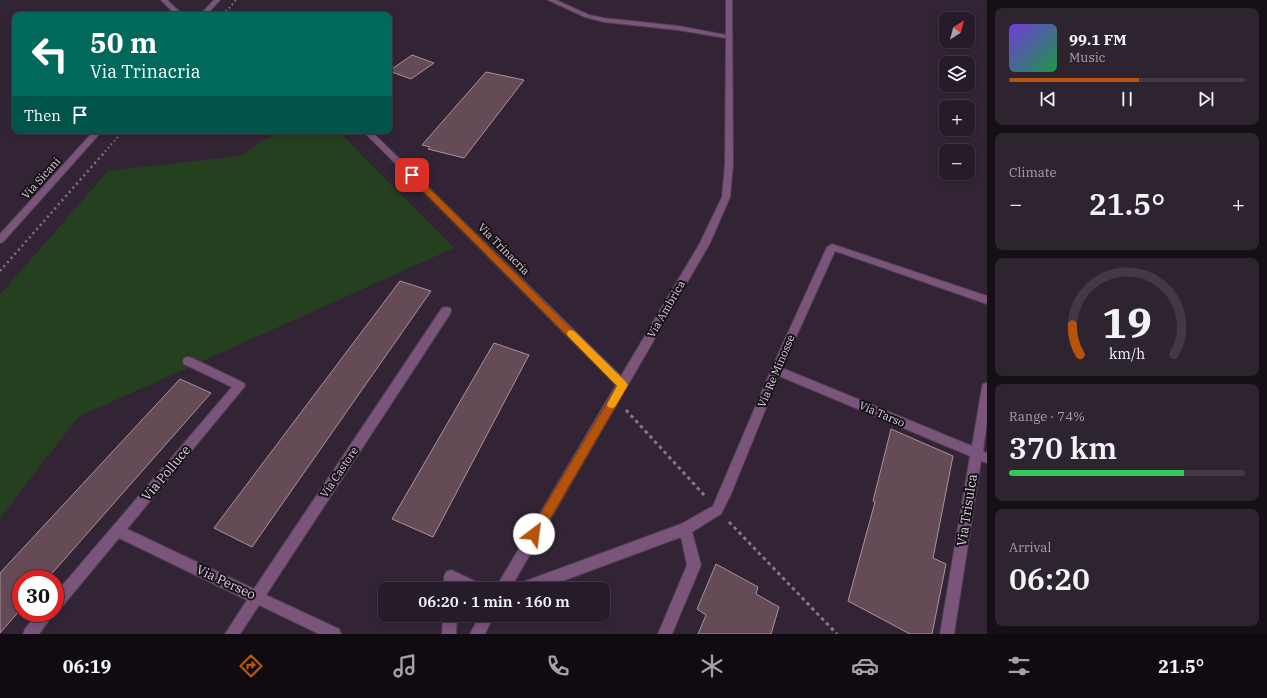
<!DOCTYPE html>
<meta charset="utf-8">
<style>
:root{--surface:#261b28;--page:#2e2430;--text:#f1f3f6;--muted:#a4a1a8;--line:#423945;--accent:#b45309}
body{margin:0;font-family:"IBM Plex Serif",serif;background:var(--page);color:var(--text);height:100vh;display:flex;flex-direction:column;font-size:15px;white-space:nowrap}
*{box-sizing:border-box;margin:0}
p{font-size:13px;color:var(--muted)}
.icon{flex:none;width:22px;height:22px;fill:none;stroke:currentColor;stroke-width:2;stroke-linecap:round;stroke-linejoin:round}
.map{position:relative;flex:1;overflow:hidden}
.side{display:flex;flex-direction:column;gap:8px;padding:8px;background:#150f16;width:280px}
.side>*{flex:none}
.hud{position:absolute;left:12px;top:12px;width:380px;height:122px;border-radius:8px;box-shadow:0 2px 6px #0003,0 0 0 1px var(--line);background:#00695c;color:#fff;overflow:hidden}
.needle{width:26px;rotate:36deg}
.buttons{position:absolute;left:939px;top:12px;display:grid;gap:8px}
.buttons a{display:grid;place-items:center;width:36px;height:36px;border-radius:8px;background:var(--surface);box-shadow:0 2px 6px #0003,0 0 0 1px var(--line);font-size:20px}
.speed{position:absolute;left:12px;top:570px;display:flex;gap:8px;font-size:20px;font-weight:700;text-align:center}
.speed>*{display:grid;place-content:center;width:52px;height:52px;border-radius:50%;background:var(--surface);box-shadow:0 2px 6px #0003,0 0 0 1px var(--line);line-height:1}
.speed .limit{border:6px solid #d22;background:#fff;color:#111}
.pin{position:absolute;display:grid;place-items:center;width:34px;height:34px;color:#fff;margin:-17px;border-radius:8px;box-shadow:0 2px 6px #0006}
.me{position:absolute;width:44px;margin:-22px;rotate:30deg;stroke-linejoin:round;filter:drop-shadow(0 0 3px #0008)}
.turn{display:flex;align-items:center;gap:14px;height:84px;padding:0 12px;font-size:18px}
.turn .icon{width:52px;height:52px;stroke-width:2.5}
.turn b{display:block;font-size:28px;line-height:34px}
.then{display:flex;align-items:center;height:38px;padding:0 12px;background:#0003;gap:8px;font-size:15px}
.big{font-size:30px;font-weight:600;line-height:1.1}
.side .widget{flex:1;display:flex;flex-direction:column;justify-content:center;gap:6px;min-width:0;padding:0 14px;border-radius:8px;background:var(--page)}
.side .dial{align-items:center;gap:0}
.dial svg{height:104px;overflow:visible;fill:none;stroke:var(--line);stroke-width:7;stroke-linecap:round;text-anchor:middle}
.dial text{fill:var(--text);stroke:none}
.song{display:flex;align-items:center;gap:12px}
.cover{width:48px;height:48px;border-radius:6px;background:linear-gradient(135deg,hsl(260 70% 55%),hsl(140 70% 35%))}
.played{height:4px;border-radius:2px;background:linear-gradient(90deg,var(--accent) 55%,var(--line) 55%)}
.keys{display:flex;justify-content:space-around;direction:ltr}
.heat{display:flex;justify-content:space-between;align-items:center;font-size:22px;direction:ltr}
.charge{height:6px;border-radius:3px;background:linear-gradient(90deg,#34c759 74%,var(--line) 0)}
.trip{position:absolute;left:378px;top:582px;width:232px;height:40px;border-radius:8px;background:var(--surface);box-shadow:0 2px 6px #0003,0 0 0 1px var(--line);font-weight:600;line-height:40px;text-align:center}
.dock{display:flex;height:64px;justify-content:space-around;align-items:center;background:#0f0b10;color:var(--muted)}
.dock .icon{width:28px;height:28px}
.dock .current{color:var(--accent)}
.dock b{font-size:18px;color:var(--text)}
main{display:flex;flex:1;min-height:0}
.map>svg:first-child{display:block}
</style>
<main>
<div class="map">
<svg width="987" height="634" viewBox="0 0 987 634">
<rect width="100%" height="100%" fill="#322435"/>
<path fill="#25401e" d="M278,131H338L454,248L78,417L0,518V295L108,171L240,156Z"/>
<path fill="#644b56" stroke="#ac919c" d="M412,55L434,63L411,79L389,71Z
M486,72L524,80L464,158L428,149L430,147L422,145Z
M400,281L431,291L252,547L214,528Z
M494,343L529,355L433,537L392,519Z
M180,379L211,393L47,579H21V609L0,633V573Z
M891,429L953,456L933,558L946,564L932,634H910L848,601L875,502L873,501Z
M716,564L758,587L756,594L779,607L771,634H698L706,615L697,609Z"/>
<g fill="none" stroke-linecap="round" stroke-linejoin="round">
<defs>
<path id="street" d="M161,0H167L183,15H176Z
M214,0H220L206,15H200Z
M548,0H556L589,15L604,18L678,26L726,35V0H732L733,164L730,197L710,243L510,589H495L616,385L363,131H371L621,376L700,243L722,197L725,164L726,38L678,30L604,22L585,17Z
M94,131H102L3,242L0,243V234Z
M832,244L987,296V304L835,251L782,368L972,446L982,387L983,384L987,383V422L983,451L987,453V463L981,461L954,634H940L970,456L779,376L731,494L721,514L692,532L701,565L672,634H658L687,565L681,537L541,589H516L518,584L523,582L681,524L713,506L771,370L827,247Z
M446,307L450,308L451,311L450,314L266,595L339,629L341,634H319L259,605L240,634H225L247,600L119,538L60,609L55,611V594L232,387L184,364L183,361L184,358L188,357L192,358L244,383L245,386L127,529L254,589L442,308Z
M451,570L481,584L483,589H461L458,587V589H444V577L446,572Z
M38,613H54L39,634H23L25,629Z
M443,615H457L456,634H442Z
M480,615H494L485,634H470Z"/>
</defs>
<use href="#street" stroke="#4d4050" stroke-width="2"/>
<path stroke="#837886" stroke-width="3" stroke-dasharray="3.5 3.5" stroke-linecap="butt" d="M626,410L705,496
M729,522L837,634"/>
<use href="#street" fill="#7a547a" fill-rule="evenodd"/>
<path stroke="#7f7482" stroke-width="2" stroke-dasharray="1.5 3" stroke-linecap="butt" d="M223,15L236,0
M102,155L123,131"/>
<path stroke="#7f7482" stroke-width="2.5" stroke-dasharray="2 3.5" stroke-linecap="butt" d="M0,271L103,154"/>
</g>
<path fill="#b45309" stroke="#753606" d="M412,173L415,174L628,385L539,538L534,540L530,538L529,534L530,531L617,386L409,177L408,175Z"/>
<path fill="#f59e0b" d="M571,330L574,331L626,382L628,385L615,407L612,408L608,407L607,404L617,386L568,336L567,334L568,331Z"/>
<g text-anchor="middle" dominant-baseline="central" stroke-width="4" stroke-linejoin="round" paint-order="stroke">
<g font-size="11" fill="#dcd3de" stroke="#161017">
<text transform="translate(41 178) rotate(-48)">Via Sicani</text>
<text transform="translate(504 249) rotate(45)">Via Trinacria</text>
<text transform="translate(666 309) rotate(-60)">Via Ambrica</text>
<text transform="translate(776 371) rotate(-67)">Via Re Minosse</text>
<text transform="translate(882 414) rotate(23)">Via Tarso</text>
<text transform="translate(339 472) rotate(-56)">Via Castore</text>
</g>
<g font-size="13" fill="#dcd3de" stroke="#161017">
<text transform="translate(166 473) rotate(-50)">Via Polluce</text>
<text transform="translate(967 510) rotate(-81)">Via Trisulca</text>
<text transform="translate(226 582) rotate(25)">Via Perseo</text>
</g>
</g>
</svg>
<div class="buttons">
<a><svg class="needle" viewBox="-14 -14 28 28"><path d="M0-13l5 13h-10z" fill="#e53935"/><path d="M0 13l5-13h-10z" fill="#a4a1a8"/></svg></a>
<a><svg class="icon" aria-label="layers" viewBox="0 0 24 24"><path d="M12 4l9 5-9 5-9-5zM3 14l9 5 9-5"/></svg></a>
<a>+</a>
<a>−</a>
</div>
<div class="speed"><div class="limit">30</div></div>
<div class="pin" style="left:412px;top:175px;background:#d93025"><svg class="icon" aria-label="arrive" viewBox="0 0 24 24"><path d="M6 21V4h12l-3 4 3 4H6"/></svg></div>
<svg class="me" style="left:534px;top:534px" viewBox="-20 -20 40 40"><circle r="19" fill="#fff"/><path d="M0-13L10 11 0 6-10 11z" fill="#b45309"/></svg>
<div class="trip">06:20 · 1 min · 160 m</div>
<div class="hud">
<div class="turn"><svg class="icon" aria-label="left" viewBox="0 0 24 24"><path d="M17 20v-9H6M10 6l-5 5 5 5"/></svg><div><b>50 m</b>Via Trinacria</div></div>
<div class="then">Then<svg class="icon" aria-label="arrive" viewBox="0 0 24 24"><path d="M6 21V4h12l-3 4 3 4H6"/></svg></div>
</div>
</div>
<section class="side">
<div class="widget">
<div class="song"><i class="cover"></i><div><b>99.1 FM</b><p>Music</p></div></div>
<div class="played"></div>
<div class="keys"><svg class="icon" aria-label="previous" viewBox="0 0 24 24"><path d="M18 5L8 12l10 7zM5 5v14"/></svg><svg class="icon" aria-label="pause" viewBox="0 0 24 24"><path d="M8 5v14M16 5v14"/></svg><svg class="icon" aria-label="next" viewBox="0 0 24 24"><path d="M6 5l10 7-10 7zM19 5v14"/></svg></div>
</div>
<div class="widget"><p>Climate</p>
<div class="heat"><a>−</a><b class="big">21.5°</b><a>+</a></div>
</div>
<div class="widget dial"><svg viewBox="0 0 100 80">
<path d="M14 69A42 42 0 1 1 86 69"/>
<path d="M14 69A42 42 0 0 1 8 46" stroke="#b45309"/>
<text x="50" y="56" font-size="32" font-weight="700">19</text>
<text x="50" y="72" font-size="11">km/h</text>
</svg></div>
<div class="widget"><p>Range · 74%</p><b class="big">370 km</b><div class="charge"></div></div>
<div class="widget"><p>Arrival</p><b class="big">06:20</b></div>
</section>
</main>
<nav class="dock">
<b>06:19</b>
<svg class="icon current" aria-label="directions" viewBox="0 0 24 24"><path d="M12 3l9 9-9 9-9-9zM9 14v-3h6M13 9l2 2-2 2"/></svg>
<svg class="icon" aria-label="music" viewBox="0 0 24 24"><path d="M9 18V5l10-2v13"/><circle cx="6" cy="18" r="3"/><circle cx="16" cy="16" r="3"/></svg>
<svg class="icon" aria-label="phone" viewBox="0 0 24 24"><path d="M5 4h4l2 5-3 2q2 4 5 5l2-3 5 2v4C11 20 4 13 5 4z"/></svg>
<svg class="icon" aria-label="climate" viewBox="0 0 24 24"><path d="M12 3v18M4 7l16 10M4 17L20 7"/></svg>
<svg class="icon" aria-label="car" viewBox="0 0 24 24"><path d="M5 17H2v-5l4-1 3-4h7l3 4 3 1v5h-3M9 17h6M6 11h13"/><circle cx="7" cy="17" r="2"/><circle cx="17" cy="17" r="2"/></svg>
<svg class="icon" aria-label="filters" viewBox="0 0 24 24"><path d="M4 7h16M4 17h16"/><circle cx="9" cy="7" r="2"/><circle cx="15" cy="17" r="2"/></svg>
<b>21.5°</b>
</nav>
